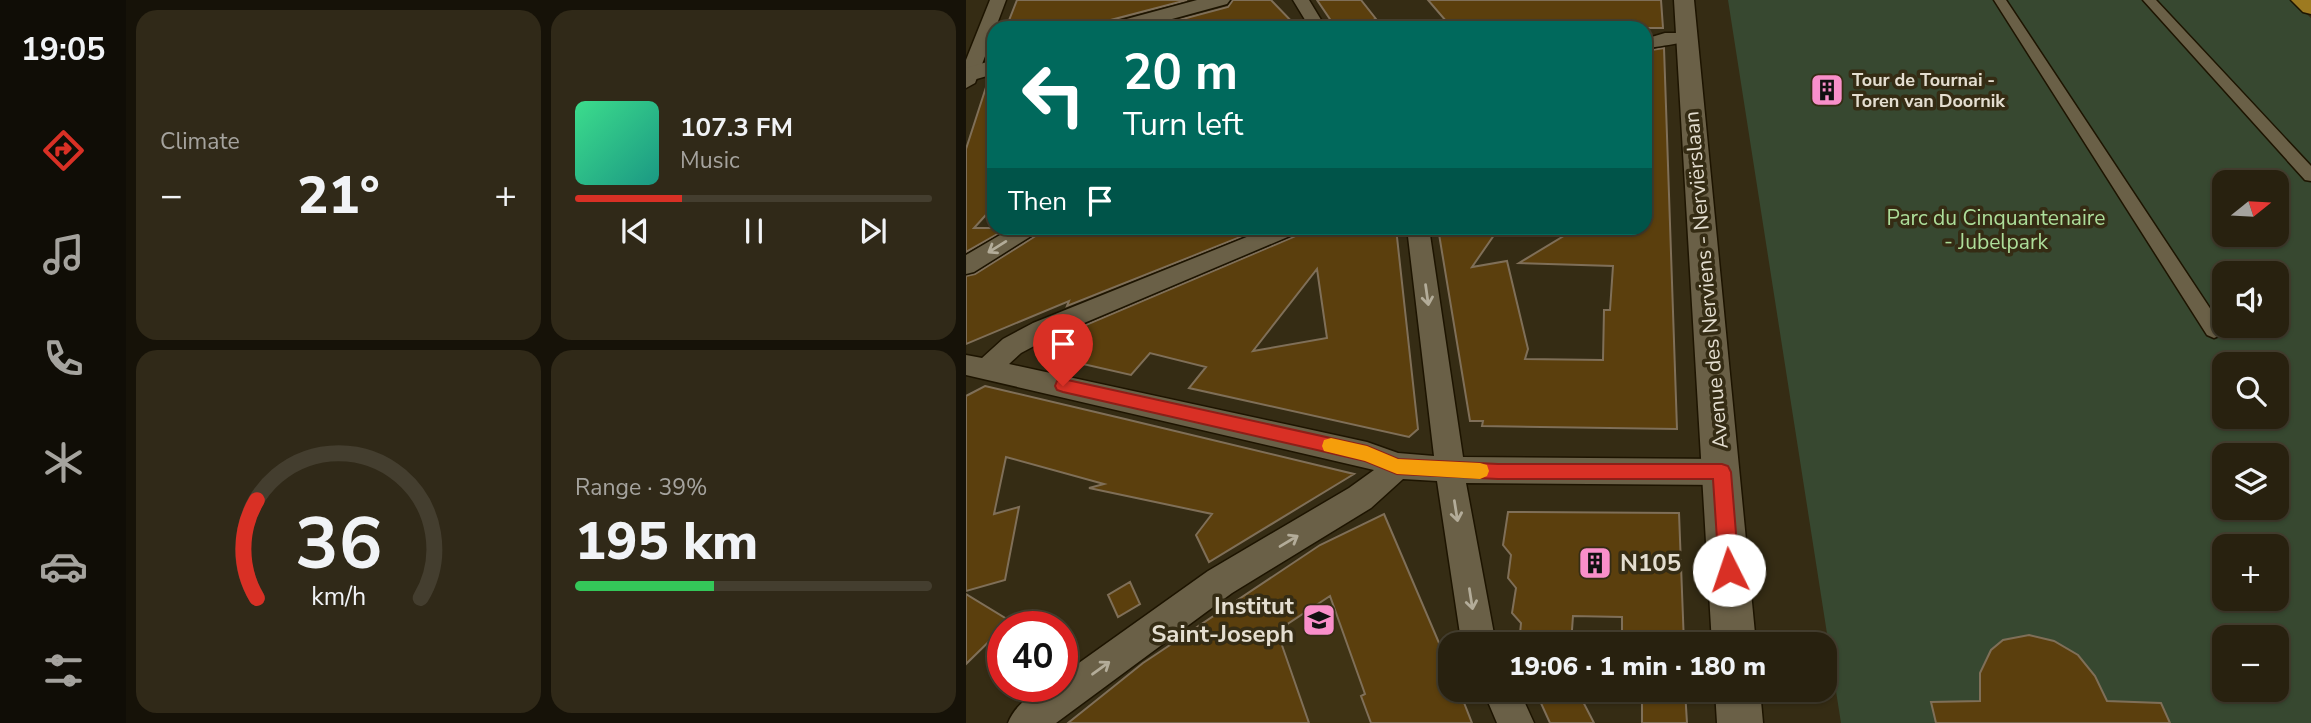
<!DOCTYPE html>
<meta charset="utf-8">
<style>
:root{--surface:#28210f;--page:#302918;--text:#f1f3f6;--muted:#a5a39e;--line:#443e2f;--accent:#d93025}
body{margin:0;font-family:"Nunito Sans",sans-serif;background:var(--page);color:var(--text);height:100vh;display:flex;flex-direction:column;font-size:26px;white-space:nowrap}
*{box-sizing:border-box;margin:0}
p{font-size:23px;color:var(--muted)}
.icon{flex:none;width:38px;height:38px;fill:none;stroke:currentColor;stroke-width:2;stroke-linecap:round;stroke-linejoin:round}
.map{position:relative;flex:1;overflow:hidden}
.details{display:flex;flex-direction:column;gap:10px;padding:10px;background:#161208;width:840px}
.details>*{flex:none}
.banner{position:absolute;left:21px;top:21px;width:665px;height:214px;border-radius:21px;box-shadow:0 2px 5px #0004,0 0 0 2px var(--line);background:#00695c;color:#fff;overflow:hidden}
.needle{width:46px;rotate:72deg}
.fabs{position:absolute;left:1246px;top:170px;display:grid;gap:14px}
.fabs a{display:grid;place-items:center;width:77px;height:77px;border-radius:14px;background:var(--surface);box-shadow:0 2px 5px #0004,0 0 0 2px var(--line);font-size:35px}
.speed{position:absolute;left:21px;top:611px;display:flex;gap:14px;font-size:35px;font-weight:700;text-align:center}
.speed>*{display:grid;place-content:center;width:91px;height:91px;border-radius:50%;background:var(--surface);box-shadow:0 2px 5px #0004,0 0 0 2px var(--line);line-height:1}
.speed .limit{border:10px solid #d22;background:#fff;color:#111}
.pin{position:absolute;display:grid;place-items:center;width:60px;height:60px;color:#fff;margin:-72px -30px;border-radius:50% 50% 50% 0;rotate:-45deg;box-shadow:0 0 7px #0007}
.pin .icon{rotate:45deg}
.me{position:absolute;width:77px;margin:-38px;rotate:356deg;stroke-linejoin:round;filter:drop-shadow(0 0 5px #0008)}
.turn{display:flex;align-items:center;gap:24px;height:147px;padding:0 21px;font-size:32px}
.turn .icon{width:91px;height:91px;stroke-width:2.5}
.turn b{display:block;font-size:49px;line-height:60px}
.then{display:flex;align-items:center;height:66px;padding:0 21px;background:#0003;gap:14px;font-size:26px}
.big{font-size:52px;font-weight:800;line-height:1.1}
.details .tile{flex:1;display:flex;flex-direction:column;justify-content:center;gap:10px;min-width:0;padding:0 24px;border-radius:21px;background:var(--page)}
.details .dial{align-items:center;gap:0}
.dial svg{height:182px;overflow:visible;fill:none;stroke:var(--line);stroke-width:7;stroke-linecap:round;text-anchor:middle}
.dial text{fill:var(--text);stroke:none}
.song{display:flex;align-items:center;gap:21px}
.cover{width:84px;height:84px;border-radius:10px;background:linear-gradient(135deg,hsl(150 70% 55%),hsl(170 70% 35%))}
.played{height:7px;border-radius:4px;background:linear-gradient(90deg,var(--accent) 30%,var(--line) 30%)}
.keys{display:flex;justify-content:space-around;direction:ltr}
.heat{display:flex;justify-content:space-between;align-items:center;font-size:38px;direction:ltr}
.charge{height:10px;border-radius:5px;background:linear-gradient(90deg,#34c759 39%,var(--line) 0)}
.details .tiles{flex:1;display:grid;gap:10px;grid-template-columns:repeat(2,1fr)}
.trip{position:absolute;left:472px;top:632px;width:399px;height:70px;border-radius:21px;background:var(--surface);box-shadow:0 2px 5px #0004,0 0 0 2px var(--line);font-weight:800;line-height:70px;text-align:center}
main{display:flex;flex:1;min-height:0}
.tab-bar{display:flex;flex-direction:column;width:126px;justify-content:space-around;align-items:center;background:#100d06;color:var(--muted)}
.tab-bar .icon{width:49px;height:49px}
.tab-bar .current{color:var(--accent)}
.tab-bar b{font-size:32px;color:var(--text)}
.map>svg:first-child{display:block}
</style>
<main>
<nav class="tab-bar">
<b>19:05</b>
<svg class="icon current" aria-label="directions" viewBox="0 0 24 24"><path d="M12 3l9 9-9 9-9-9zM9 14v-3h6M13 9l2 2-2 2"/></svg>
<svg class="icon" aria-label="music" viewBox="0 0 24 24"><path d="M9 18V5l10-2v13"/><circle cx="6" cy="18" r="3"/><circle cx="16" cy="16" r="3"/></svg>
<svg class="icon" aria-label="phone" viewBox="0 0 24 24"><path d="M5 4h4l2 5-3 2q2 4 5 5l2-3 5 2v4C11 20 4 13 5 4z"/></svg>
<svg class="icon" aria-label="climate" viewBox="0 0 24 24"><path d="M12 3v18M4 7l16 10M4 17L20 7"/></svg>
<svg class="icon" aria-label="car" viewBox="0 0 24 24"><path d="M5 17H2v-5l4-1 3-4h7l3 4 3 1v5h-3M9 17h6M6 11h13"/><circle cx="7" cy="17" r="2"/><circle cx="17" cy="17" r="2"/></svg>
<svg class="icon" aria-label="filters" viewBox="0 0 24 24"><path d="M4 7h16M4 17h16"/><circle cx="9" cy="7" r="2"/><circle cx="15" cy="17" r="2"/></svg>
</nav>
<section class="details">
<div class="tiles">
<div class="tile"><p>Climate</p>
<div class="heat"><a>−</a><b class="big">21°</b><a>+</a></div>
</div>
<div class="tile">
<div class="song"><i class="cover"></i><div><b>107.3 FM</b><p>Music</p></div></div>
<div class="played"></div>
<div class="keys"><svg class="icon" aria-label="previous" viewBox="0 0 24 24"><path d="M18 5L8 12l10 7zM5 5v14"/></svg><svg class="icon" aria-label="pause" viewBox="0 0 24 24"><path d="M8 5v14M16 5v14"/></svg><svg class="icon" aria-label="next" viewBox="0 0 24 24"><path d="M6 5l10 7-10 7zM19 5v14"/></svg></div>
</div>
<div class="tile dial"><svg viewBox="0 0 100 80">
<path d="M14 69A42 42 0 1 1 86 69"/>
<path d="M14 69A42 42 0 0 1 14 26" stroke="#d93025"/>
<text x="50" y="56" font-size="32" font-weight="700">36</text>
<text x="50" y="72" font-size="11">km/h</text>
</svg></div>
<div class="tile"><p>Range · 39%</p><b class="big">195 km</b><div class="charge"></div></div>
</div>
</section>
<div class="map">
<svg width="1345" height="723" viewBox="0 0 1345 723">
<rect width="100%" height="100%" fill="#352c14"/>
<path fill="#3f3314" d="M418,514L481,662L400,709L405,723H102L354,545Z"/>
<path fill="#374830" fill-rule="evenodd" d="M762,0H1325L1345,18V723H875ZM1258,182H1311V234H1258ZM1258,273H1311V326H1258ZM1258,364H1311V416H1258ZM1258,455H1311V508H1258ZM1258,546H1311V598H1258ZM1258,637H1311V690H1258Z"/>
<path fill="#5b3f0d" stroke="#7f6f58" stroke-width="2" fill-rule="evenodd" d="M51,0H221L141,21L135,28H40Z
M267,0H305L332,28H183L262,7Z
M351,0H395L410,19L407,20L413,28H370Z
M462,0H695L697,28H486Z
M698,48L711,429L516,426L517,421H504L472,228H533L506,267L541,261L562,349L559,359L637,360L638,310H644L647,266L553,263L611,228H679V51Z
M26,77L28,206L8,228H42L0,252V149L23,78Z
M76,228H297L101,306L103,301L0,344V276L9,274L71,235Z
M337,228H430L452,429L443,437L223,388L240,367L184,353L165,375L82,356L89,338L332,235ZM351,269L361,338L287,351Z
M19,386L159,419L388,474L243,562L230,535L246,514L123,488L138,484L40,457L28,514L53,507L39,580L0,591V396Z
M542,512L713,513L718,644H656V617L607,616L605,644H553L555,623L546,613L550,588L542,578L545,555L537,545Z
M418,514L485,671V690H493L506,723H405L395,696L399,694L364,596L311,631L343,723H102L177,663L354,545Z
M164,582L174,604L152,617L142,595Z
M0,594L44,621L0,664Z
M1063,635L1088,641L1112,655L1129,676L1141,701L1195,703L1204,723H970L965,702L1014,701V673L1025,650L1037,640Z
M569,690H611L628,723H584Z
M676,690H719L721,723H676Z"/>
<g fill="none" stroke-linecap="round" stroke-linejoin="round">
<defs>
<path id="pedestrian" d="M1028,0H1040L1255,325L1258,330L1255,335L1248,338L1241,335Z
M1177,0H1190L1345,166V181L1339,180Z"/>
<path id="minor" d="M24,0H40L9,83L0,88V60Z
M327,0H343L360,28H344Z
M699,33H721L730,38C725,43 690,46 679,49V39Z
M46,228H73L70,233L8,272L0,274V255Z
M303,228H334L331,233L85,337L55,353L43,364L401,442L432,453L468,456L441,228H463L497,457L756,459L766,463L771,472L766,481L756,485L500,483L528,634L532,644H498L494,634L471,481L437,479L405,508L266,593L90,723H42C50,702 74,686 96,686V675L242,571L383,488L408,470L0,375V355L16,358L37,339L67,323Z
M517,690H553L568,723H531Z"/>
<path id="tertiary" d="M231,0H264L261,4L173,28H138L142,24Z
M708,0H728L790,644H746Z
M28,60V74L0,82V68Z
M749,690H794L797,723H751Z"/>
<path id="trunk" d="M1325,0H1345V14L1337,12Z"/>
</defs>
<use href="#pedestrian" stroke="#1d1400" stroke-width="3"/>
<use href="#minor" stroke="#1d1400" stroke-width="3"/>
<use href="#tertiary" stroke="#1d1400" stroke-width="3"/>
<use href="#trunk" stroke="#1d1400" stroke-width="3"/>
<use href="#pedestrian" fill="#6a6047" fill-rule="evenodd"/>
<use href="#minor" fill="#6a6047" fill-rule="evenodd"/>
<use href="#tertiary" fill="#6a6047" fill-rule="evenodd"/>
<use href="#trunk" fill="#9d7a20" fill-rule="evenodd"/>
</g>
<defs><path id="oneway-shaft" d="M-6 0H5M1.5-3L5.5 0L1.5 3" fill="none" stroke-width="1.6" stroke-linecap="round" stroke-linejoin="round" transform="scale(1.75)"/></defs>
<g stroke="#b3ac99">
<use href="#oneway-shaft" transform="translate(31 247) rotate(148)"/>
<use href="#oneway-shaft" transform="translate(461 295) rotate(82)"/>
<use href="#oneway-shaft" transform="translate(490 511) rotate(81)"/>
<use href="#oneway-shaft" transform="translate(323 541) rotate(-31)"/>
<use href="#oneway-shaft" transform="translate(505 599) rotate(81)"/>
<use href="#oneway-shaft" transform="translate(135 668) rotate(-36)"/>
</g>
<path fill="#d93025" stroke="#8d1f18" stroke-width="2" d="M97,379L401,446L432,459L532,464H756L762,466L765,472L773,570L770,577L763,579L756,577L753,570L747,479H532L431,474L399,461L97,392L91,390L89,386L91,381Z"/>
<path fill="#f59e0b" d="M365,438L401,446L432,459L514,463L521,465L523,471L521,476L514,479L431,474L399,461L358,451L356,446L358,440Z"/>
<defs>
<symbol id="building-square" viewBox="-11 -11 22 22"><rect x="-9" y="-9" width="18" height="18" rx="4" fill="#f98fca" stroke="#352c14"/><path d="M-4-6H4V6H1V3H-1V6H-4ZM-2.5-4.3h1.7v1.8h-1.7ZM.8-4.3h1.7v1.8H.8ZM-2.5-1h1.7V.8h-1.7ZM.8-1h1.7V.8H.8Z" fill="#111"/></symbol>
<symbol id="school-square" viewBox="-11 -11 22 22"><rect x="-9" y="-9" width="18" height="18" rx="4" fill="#f98fca" stroke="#352c14"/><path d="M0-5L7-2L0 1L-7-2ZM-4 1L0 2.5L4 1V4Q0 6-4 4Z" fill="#111"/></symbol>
</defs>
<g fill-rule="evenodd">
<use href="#building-square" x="842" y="71" width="38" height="38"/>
<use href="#building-square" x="610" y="544" width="38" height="38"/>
<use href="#school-square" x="334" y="601" width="38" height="38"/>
</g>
<g text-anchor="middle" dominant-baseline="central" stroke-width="7" stroke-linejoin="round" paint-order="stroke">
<g font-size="18" font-weight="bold" fill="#e4ded0" stroke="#352c14" text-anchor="start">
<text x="886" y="80">Tour de Tournai -<tspan x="886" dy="21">Toren van Doornik</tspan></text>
</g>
<g font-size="21" fill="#adde9a" stroke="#352c14">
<text x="1030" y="218">Parc du Cinquantenaire<tspan x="1030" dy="24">- Jubelpark</tspan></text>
</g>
<g font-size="21" fill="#e4ded0" stroke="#352c14">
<text transform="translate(740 280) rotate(-95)">Avenue des Nerviens - Nerviërslaan</text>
</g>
<g font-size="24" font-weight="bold" fill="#e4ded0" stroke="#352c14" text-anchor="start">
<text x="654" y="563">N105</text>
<text x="328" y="606" text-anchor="end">Institut<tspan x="328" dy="28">Saint-Joseph</tspan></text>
</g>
</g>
</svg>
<div class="fabs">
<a><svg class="needle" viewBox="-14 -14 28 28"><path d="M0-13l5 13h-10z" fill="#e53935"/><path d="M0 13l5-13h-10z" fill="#a5a39e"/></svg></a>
<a><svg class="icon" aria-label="sound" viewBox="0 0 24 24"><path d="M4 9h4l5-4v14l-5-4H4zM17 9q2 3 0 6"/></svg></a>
<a><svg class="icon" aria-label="search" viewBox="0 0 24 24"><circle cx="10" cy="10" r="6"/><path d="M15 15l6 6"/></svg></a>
<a><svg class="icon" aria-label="layers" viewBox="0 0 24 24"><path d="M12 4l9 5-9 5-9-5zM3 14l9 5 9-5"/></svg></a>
<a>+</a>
<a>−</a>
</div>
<div class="speed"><div class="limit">40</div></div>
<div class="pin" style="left:97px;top:386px;background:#d93025"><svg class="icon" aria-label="arrive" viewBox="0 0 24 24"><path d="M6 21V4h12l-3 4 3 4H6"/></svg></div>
<svg class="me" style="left:763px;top:570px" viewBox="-20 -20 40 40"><circle r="19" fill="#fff"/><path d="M0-13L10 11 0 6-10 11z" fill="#d93025"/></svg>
<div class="trip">19:06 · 1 min · 180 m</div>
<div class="banner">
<div class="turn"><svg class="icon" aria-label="left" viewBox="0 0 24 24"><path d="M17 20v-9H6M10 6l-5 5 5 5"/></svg><div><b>20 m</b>Turn left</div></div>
<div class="then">Then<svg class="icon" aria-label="arrive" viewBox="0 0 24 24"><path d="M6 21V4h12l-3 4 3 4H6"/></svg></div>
</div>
</div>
</main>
